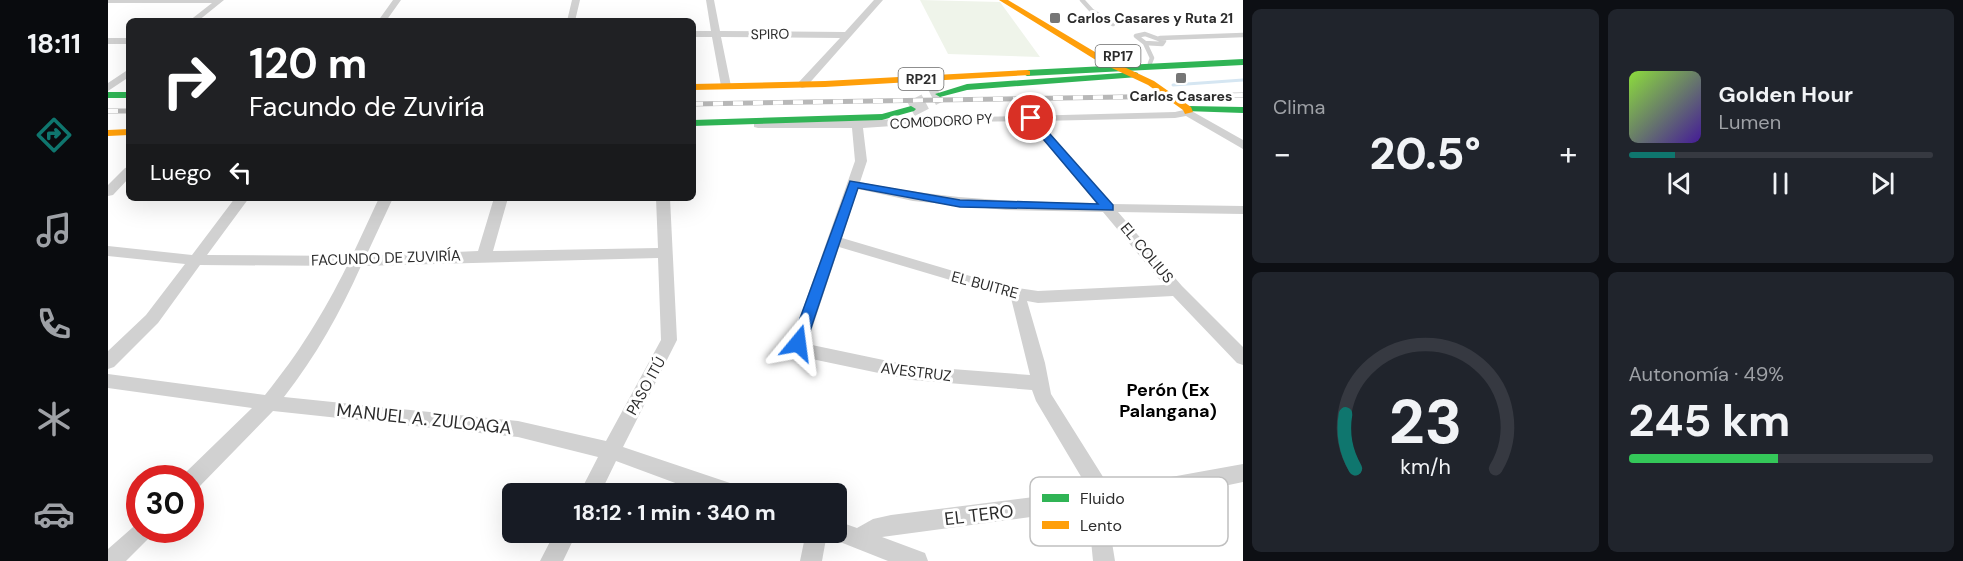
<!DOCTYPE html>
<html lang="es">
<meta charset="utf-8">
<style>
:root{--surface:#171b24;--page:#20242c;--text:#f1f3f6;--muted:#9ea1a6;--line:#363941;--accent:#0f766e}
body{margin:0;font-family:"DM Sans",sans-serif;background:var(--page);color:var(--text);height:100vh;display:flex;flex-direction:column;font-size:22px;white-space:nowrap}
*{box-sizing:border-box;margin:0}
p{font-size:20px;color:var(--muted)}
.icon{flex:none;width:33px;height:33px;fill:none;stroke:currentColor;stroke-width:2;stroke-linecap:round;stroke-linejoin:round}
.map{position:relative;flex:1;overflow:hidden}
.details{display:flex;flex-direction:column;gap:9px;padding:9px;background:#0d0f14;width:720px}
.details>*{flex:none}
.banner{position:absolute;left:18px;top:18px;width:570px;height:183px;border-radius:9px;box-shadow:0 6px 24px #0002;background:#202124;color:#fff;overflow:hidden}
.speed{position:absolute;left:18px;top:465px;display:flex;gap:12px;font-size:30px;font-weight:700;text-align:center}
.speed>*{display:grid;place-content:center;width:78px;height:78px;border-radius:50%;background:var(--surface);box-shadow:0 6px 24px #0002;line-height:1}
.speed .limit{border:9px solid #d22;background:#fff;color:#111}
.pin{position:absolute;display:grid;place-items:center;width:51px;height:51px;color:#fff;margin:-26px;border:3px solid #fff;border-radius:50%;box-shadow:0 2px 6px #0007}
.me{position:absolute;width:66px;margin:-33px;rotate:16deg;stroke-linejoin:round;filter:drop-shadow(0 0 4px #0008)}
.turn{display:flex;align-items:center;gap:21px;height:126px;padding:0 24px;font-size:27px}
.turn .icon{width:78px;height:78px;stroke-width:2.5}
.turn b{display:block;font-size:42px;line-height:51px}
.then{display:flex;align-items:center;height:57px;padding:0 24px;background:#0003;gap:12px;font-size:22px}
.big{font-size:45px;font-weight:700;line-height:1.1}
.details .tile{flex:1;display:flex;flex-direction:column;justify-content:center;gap:9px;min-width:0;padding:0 21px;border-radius:9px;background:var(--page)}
.details .dial{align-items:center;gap:0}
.dial svg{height:156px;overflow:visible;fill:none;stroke:var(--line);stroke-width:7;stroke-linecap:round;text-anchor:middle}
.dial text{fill:var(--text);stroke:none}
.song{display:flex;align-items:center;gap:18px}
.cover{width:72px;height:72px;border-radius:9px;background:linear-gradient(135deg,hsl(90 70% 55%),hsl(260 70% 35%))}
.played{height:6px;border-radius:3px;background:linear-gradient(90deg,var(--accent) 15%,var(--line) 15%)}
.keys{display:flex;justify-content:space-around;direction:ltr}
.heat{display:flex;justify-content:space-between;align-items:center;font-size:33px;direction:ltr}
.charge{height:9px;border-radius:4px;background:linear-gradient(90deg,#34c759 49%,var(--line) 0)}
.details .tiles{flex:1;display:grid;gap:9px;grid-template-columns:repeat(2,1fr)}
.trip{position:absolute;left:394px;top:483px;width:345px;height:60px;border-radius:9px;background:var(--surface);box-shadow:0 6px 24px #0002;font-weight:700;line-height:60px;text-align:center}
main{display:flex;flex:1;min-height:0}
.tabs{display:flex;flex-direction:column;width:108px;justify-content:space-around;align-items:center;background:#090b0e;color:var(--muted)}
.tabs .icon{width:42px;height:42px}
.tabs .active{color:var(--accent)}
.tabs b{font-size:27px;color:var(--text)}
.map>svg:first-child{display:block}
</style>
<main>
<nav class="tabs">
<b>18:11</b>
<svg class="icon active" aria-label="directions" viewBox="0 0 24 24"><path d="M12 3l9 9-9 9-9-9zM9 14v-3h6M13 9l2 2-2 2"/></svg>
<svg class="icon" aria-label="music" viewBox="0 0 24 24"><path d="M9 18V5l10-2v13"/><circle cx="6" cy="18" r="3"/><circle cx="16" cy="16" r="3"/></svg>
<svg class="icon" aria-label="phone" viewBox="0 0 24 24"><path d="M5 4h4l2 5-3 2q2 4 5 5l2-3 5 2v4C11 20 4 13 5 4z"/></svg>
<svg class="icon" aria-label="climate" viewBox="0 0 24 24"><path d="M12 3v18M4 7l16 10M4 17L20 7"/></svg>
<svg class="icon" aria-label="car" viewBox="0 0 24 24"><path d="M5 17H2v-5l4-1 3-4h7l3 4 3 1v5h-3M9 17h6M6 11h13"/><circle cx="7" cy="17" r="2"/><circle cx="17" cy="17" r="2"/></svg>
</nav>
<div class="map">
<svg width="1135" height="561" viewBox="0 0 1135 561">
<rect width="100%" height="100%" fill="#fff"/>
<path fill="#eff4ea" d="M812,0L892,2L932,57L840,54Z"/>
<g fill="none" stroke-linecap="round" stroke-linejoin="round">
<path stroke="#d5e6f2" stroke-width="3" d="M1065,85L1135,80"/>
<path stroke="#d5d5d5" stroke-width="16" stroke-dasharray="16 8" stroke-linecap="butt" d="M803,109L832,94"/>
<path stroke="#d1d1d1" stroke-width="4.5" d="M974,0L984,11L1005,24
M1037,34L1056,41L1054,44L1037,43L1028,36Z
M1052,38L1135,35
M1037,43L1044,58L1042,63"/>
<path fill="#d1d1d1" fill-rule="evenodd" d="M0,0H116L90,21H81L104,3H0Z
M285,0H293L278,21H270Z
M464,0H472L467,21H459Z
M598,0H606L612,31L737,32L766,0H775L698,87L694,88L689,85L690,83L732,38L613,37L623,86L618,89L613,86L604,37H585V31H603Z
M0,38H21V44H0Z
M21,69V77L0,91V83Z
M1080,109L1135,140V149L1078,116L1067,118L931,121L1003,204L1135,206V214L1010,212L1074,286L1135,347V365L1129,363L1065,296L930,303L919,301L937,363L943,394L1002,488L1135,464V482L1035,503L993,508L1002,530L1007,561H985L982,530L974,510L774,537L817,553L820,561H780L722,538L719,533L714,561H692L698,532H729V521L749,528L765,519L783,515L981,490L928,401L924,390L804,380L699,358C691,355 687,350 683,343L747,161L744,128H650L646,127V123L1067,112ZM920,121L988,203C908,202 831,199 752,182L759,161L755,128L843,122ZM750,189L805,201L898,210L995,212L1056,285L930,291L896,286L734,238ZM731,247L903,298L922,375L804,366L704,345L700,341Z
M21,167V178L5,195L0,196V185L17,168Z
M127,198H141L99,255L244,256L271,198H285L258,256L370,251L386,198H400L385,251L550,248L548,198H562L569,340L515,447L625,484L632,487L635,494H597L508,461L492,494H471L490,457L410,437L165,411L89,489L82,491V478H74L75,475L144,408L0,388V374L157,395C191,353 215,314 239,266L92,265L50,323L6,367L0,369V351L38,315L77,264L0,256V246L84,255ZM550,258L553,340L498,441L410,421L176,397C208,356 232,313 253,266Z
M32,521V530H45L42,537L18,561H0V549Z
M447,532H469L455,561H432Z"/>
<path fill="#30b455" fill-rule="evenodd" d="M1135,59V65L919,76L914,73L919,70Z
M1027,72L1030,73V77L859,90L832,97L827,94L859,84Z
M0,92H21V98H0Z
M803,106L808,109L806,111L774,120L585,126V120L774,114Z
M1080,106L1135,107V113L1077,111L1075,109Z"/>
<path fill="#ff9f0a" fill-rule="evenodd" d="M891,0H900L997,58L1046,81L1083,107L1085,112L1077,114L1075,110L1040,85L991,62Z
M919,70L922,71V75L717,87L585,90V84L717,81Z
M21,129V135L0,136V130Z"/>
<defs>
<path id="rail" d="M585,104L1135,95
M0,111H21"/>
</defs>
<use href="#rail" stroke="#b8b8b8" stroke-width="5"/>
<use href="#rail" stroke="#fff" stroke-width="4" stroke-dasharray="10" stroke-linecap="butt"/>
</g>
<path fill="#1a73e8" stroke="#114b97" stroke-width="1.5" d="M919,116H926L1005,205V210L852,207L750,188L698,343L690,349L685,347L683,343L742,181L852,200L990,204L919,120Z"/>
<g fill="#767676" stroke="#fff" stroke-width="2">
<rect x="941" y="12" width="12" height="12" rx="3"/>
<rect x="1067" y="72" width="12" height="12" rx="3"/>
</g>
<g text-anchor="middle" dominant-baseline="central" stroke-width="6" stroke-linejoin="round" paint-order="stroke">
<g font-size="14" font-weight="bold" fill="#2c2c2c" stroke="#fff" text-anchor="start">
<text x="959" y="18">Carlos Casares y Ruta 21</text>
<text x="1073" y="96" text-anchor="middle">Carlos Casares</text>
</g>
<g font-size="14" fill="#2c2c2c" stroke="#fff">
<text transform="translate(662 34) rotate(-1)">SPIRO</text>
<text transform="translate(833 121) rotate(-3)">COMODORO PY</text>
</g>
<g fill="#fff" stroke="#6b6b6b" stroke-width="1.5">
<rect x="987.5" y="45" width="45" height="22" rx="4.5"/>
<rect x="790.5" y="68" width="45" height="22" rx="4.5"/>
</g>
<g font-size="14" font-weight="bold" fill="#2c2c2c">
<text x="1010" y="56">RP17</text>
<text x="813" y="79">RP21</text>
</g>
<g font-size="15" fill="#2c2c2c" stroke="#fff">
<text transform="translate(1039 253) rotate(50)">EL COLIUS</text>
<text transform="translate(278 258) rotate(-2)">FACUNDO DE ZUVIRÍA</text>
<text transform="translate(877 285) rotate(15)">EL BUITRE</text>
<text transform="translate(808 372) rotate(7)">AVESTRUZ</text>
<text transform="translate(538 386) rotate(-61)">PASO ITÚ</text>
</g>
<g font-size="18" font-weight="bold" fill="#000" stroke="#fff">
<text x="1060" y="390">Perón (Ex<tspan x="1060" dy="21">Palangana)</tspan></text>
</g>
<g font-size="18" fill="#2c2c2c" stroke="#fff">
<text transform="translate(316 419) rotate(6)">MANUEL A. ZULOAGA</text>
<text transform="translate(871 515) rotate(-7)">EL TERO</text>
</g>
</g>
<rect x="922" y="477" width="198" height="69" rx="9" fill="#fff" stroke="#c0c0c0" stroke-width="1.5"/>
<rect x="934" y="494" width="27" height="8" fill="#30b455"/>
<rect x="934" y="521" width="27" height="8" fill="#ff9f0a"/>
<g font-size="16" fill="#2c2c2c">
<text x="972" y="504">Fluido</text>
<text x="972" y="531">Lento</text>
</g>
</svg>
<div class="speed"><div class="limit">30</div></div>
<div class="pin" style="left:923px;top:118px;background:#d93025"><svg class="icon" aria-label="arrive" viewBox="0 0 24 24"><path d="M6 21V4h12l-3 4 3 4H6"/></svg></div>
<svg class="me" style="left:690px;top:343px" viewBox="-20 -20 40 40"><path d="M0-17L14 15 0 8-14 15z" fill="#1a73e8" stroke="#fff" stroke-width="4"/></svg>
<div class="trip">18:12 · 1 min · 340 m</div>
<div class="banner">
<div class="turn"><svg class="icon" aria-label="right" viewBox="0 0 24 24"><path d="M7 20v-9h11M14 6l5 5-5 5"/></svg><div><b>120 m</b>Facundo de Zuviría</div></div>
<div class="then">Luego<svg class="icon" aria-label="left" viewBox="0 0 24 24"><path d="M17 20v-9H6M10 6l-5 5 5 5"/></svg></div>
</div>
</div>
<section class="details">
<div class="tiles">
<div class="tile"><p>Clima</p>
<div class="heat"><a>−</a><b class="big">20.5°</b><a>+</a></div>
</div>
<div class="tile">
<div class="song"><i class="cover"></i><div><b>Golden Hour</b><p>Lumen</p></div></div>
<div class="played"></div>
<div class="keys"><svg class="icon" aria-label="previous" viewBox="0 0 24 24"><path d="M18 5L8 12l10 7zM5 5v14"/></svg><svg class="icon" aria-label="pause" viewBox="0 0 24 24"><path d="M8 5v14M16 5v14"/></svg><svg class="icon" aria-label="next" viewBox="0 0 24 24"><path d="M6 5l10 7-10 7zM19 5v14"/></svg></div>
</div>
<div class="tile dial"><svg viewBox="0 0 100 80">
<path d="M14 69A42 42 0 1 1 86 69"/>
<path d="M14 69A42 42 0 0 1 9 41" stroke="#0f766e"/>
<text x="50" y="56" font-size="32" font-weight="700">23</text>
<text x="50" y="72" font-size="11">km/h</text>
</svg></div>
<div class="tile"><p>Autonomía · 49%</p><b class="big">245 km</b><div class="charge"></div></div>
</div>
</section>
</main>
